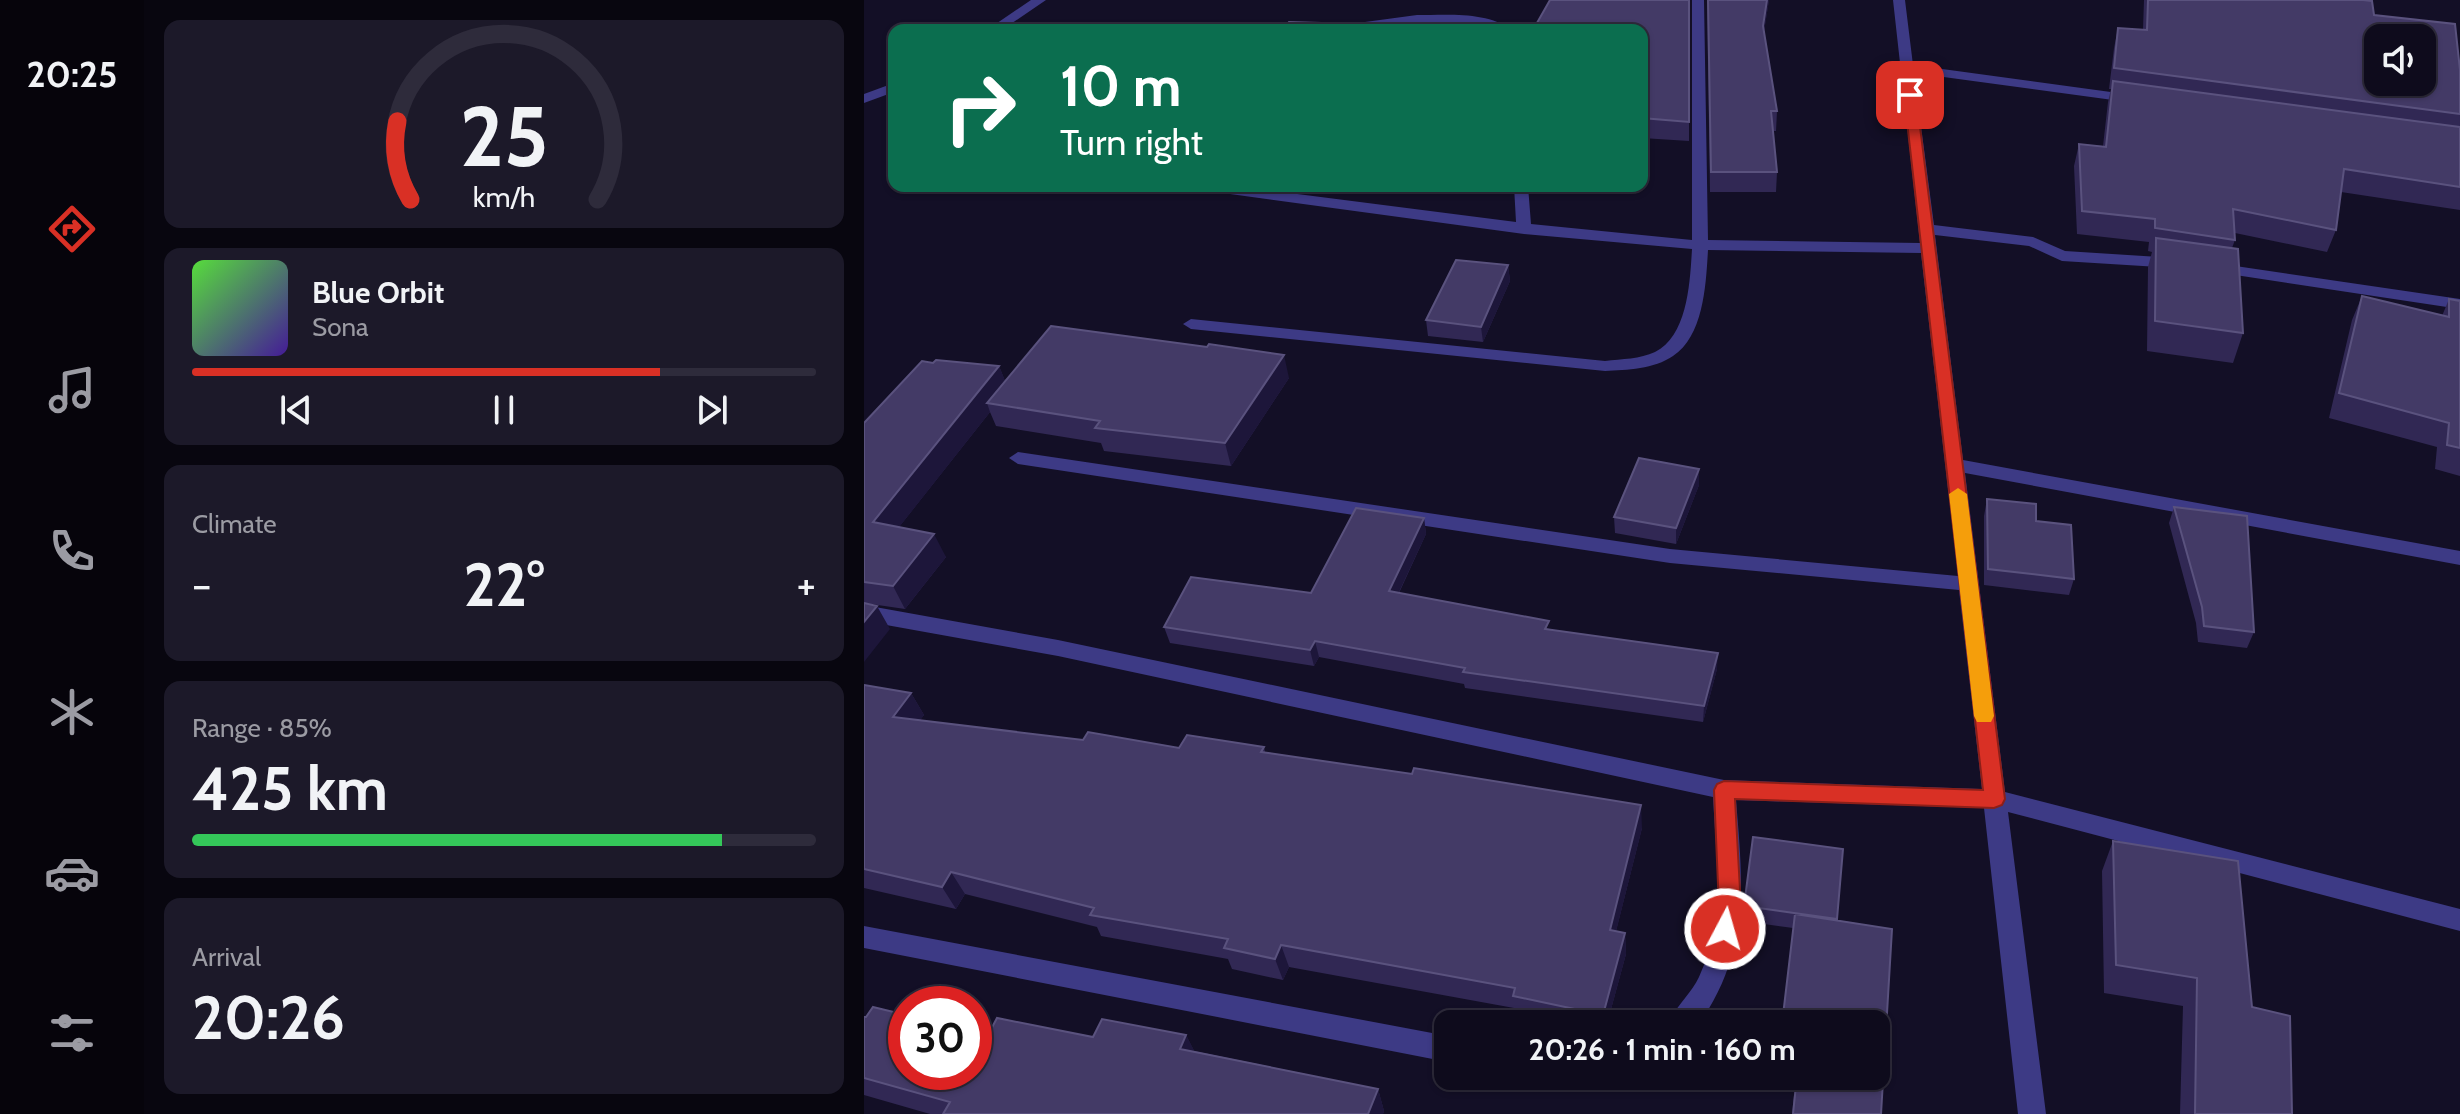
<!DOCTYPE html>
<meta charset="utf-8">
<style>
:root{--surface:#0e0b1c;--page:#1c1929;--text:#f1f3f6;--muted:#9b9ba3;--line:#2e2b3b;--accent:#d93025}
body{margin:0;font-family:Cabin,sans-serif;background:var(--page);color:var(--text);height:100vh;display:flex;flex-direction:column;font-size:30px;white-space:nowrap}
*{box-sizing:border-box;margin:0}
p{font-size:26px;color:var(--muted)}
.icon{flex:none;width:44px;height:44px;fill:none;stroke:currentColor;stroke-width:2;stroke-linecap:round;stroke-linejoin:round}
.map{position:relative;flex:1;overflow:hidden}
.panel{display:flex;flex-direction:column;gap:20px;padding:20px;background:#08060f;width:720px}
.panel>*{flex:none}
.hud{position:absolute;left:24px;top:24px;width:760px;height:168px;border-radius:16px;box-shadow:0 2px 6px #0004,0 0 0 2px var(--line);background:#0b6e4f;color:#fff;overflow:hidden}
.fabs{position:absolute;left:1500px;top:24px;display:grid;gap:16px}
.fabs a{display:grid;place-items:center;width:72px;height:72px;border-radius:16px;background:var(--surface);box-shadow:0 2px 6px #0004,0 0 0 2px var(--line);font-size:40px}
.speed{position:absolute;left:24px;top:986px;display:flex;gap:16px;font-size:40px;font-weight:700;text-align:center}
.speed>*{display:grid;place-content:center;width:104px;height:104px;border-radius:50%;background:var(--surface);box-shadow:0 2px 6px #0004,0 0 0 2px var(--line);line-height:1}
.speed .limit{border:12px solid #d22;background:#fff;color:#111}
.pin{position:absolute;display:grid;place-items:center;width:68px;height:68px;color:#fff;margin:-34px;border-radius:16px;box-shadow:0 4px 12px #0006}
.me{position:absolute;width:88px;margin:-44px;rotate:6deg;stroke-linejoin:round;filter:drop-shadow(0 0 6px #0008)}
.turn{display:flex;align-items:center;gap:28px;height:168px;padding:0 40px;font-size:36px}
.turn .icon{width:104px;height:104px;stroke-width:2.5}
.turn b{display:block;font-size:56px;line-height:68px}
.big{font-size:60px;font-weight:700;line-height:1.1}
.panel .widget{flex:1;display:flex;flex-direction:column;justify-content:center;gap:12px;min-width:0;padding:0 28px;border-radius:16px;background:var(--page)}
.panel .dial{align-items:center;gap:0}
.dial svg{height:208px;overflow:visible;fill:none;stroke:var(--line);stroke-width:7;stroke-linecap:round;text-anchor:middle}
.dial text{fill:var(--text);stroke:none}
.song{display:flex;align-items:center;gap:24px}
.cover{width:96px;height:96px;border-radius:12px;background:linear-gradient(135deg,hsl(110 70% 55%),hsl(260 70% 35%))}
.played{height:8px;border-radius:4px;background:linear-gradient(90deg,var(--accent) 75%,var(--line) 75%)}
.keys{display:flex;justify-content:space-around;direction:ltr}
.heat{display:flex;justify-content:space-between;align-items:center;font-size:44px;direction:ltr}
.charge{height:12px;border-radius:6px;background:linear-gradient(90deg,#34c759 85%,var(--line) 0)}
.trip{position:absolute;left:570px;top:1010px;width:456px;height:80px;border-radius:16px;background:var(--surface);box-shadow:0 2px 6px #0004,0 0 0 2px var(--line);font-weight:700;line-height:80px;text-align:center}
main{display:flex;flex:1;min-height:0}
.menu{display:flex;flex-direction:column;width:144px;justify-content:space-around;align-items:center;background:#06040b;color:var(--muted)}
.menu .icon{width:56px;height:56px}
.menu .current{color:var(--accent)}
.menu b{font-size:36px;color:var(--text)}
.map>svg:first-child{display:block}
</style>
<main>
<nav class="menu">
<b>20:25</b>
<svg class="icon current" aria-label="directions" viewBox="0 0 24 24"><path d="M12 3l9 9-9 9-9-9zM9 14v-3h6M13 9l2 2-2 2"/></svg>
<svg class="icon" aria-label="music" viewBox="0 0 24 24"><path d="M9 18V5l10-2v13"/><circle cx="6" cy="18" r="3"/><circle cx="16" cy="16" r="3"/></svg>
<svg class="icon" aria-label="phone" viewBox="0 0 24 24"><path d="M5 4h4l2 5-3 2q2 4 5 5l2-3 5 2v4C11 20 4 13 5 4z"/></svg>
<svg class="icon" aria-label="climate" viewBox="0 0 24 24"><path d="M12 3v18M4 7l16 10M4 17L20 7"/></svg>
<svg class="icon" aria-label="car" viewBox="0 0 24 24"><path d="M5 17H2v-5l4-1 3-4h7l3 4 3 1v5h-3M9 17h6M6 11h13"/><circle cx="7" cy="17" r="2"/><circle cx="17" cy="17" r="2"/></svg>
<svg class="icon" aria-label="filters" viewBox="0 0 24 24"><path d="M4 7h16M4 17h16"/><circle cx="9" cy="7" r="2"/><circle cx="15" cy="17" r="2"/></svg>
</nav>
<section class="panel">
<div class="widget dial"><svg viewBox="0 0 100 80">
<path d="M14 69A42 42 0 1 1 86 69"/>
<path d="M14 69A42 42 0 0 1 9 39" stroke="#d93025"/>
<text x="50" y="56" font-size="32" font-weight="700">25</text>
<text x="50" y="72" font-size="11">km/h</text>
</svg></div>
<div class="widget">
<div class="song"><i class="cover"></i><div><b>Blue Orbit</b><p>Sona</p></div></div>
<div class="played"></div>
<div class="keys"><svg class="icon" aria-label="previous" viewBox="0 0 24 24"><path d="M18 5L8 12l10 7zM5 5v14"/></svg><svg class="icon" aria-label="pause" viewBox="0 0 24 24"><path d="M8 5v14M16 5v14"/></svg><svg class="icon" aria-label="next" viewBox="0 0 24 24"><path d="M6 5l10 7-10 7zM19 5v14"/></svg></div>
</div>
<div class="widget"><p>Climate</p>
<div class="heat"><a>−</a><b class="big">22°</b><a>+</a></div>
</div>
<div class="widget"><p>Range · 85%</p><b class="big">425 km</b><div class="charge"></div></div>
<div class="widget"><p>Arrival</p><b class="big">20:26</b></div>
</section>
<div class="map">
<svg width="1596" height="1114" viewBox="0 0 1596 1114">
<rect width="100%" height="100%" fill="#130f26"/>
<g fill="none" stroke-linecap="round" stroke-linejoin="round">
<path fill="#3d3a85" fill-rule="evenodd" d="M167,0H182L138,30H123Z
M30,83V92L0,103V94Z"/>
<path fill="#3d3a85" fill-rule="evenodd" d="M828,0H840L844,240L1056,243L1029,0H1041L1049,65L1276,96L1278,99L1271,103L1050,73L1070,225L1169,237L1201,251L1311,258L1319,263L1311,268L1198,261L1165,246L1071,235L1099,460L1596,551V565L1101,473L1141,792L1596,909V931L1144,812L1182,1114H1154L1120,808L872,800C879,884 886,949 836,1023L804,1024C811,1007 827,994 835,977C862,919 852,858 849,797L194,656L0,621V605L194,640L860,780L1118,789L1095,590L806,563L154,464L145,458L154,452L806,549L1094,576L1057,253L844,250C842,283 840,336 809,356C790,369 763,370 741,371L327,329L319,324L327,319L741,361C758,359 776,359 791,352C824,336 826,281 828,249L660,234L337,190L330,186H371L652,222L650,186H664L667,224L828,240Z
M553,15C582,15 624,11 647,30L572,22L493,30L501,22Z
M1351,263L1596,299V309L1345,271V265Z
M0,926L584,1036V1062L0,948Z"/>
</g>
<path fill="#312854" d="M825,0V141L778,138V30Z
M843,0H905L900,31L913,111L912,131H909L913,172L912,192H846Z
M1280,0H1499L1510,15L1596,70V210L1477,192L1472,230L1463,252L1371,233V240L1368,248L1379,333L1369,363L1283,351L1284,267L1288,252L1284,251L1285,242L1213,234L1210,166L1215,144L1239,146L1244,102L1247,89H1245L1250,48L1254,28L1279,30Z
M644,265L646,281L619,342L564,336L562,320Z
M1498,296L1578,316L1585,299L1596,301V476L1571,469L1573,447L1465,418L1488,320Z
M69,363L135,366L141,381L425,378L367,466L240,451L237,443L132,426L126,412L35,527L82,557L41,609L0,603V423Z
M835,469V485L812,544L751,533L750,517Z
M1123,499L1172,521L1210,579L1205,595L1120,585V516Z
M1310,507L1390,632L1383,648L1334,642L1332,623L1305,523Z
M560,518L562,534L535,593L853,669L839,722L601,688L600,684L455,657L450,666L306,643L300,627L447,593Z
M0,685L47,693L60,715L56,720L219,740L315,748L400,747L401,752L778,828L752,931L761,933L762,954L743,1024H687L652,1016L650,1008L425,967L419,980L368,969L364,959L237,936L233,927L101,894L92,909L0,888Z
M889,837L979,849L973,920L1028,929L1017,1114H928L932,1076H1012V1024H918L929,928L878,921Z
M1249,841L1388,1007L1428,1114H1316L1319,1006L1240,993L1238,871Z
M0,1017L123,1037L322,1035L330,1051L514,1089L520,1111L519,1114H66L0,1095Z"/>
<path fill="#1d163a" d="M903,0H905L898,44L899,26Z
M644,265L646,281L619,342L617,327Z
M420,355L425,378L367,466L361,443Z
M135,366L144,388L123,403L126,412L21,545L9,522Z
M835,469V485L812,544V528Z
M560,518L562,534L528,607L525,591Z
M70,534L82,557L41,609L29,586Z
M13,606L26,629L0,662V622Z
M451,641L455,657L450,666L446,650Z
M854,653L853,669L839,722L840,706Z
M47,693L60,715L43,739L29,717Z
M777,805L778,828L747,951L746,930Z
M87,872L101,894L92,909L78,887Z
M761,933L762,954L743,1024H740L739,1015Z
M417,945L425,967L419,980L411,959Z
M322,1035L334,1058L316,1049Z
M514,1089L520,1111L519,1114H504Z"/>
<path fill="#433a66" stroke="#5a527e" stroke-width="2" fill-rule="evenodd" d="M686,0H825V122L778,118V30H669Z
M844,0H903L899,26L913,111H907L913,172H847Z
M1284,0H1499L1508,1L1510,15L1591,24L1596,70V114L1250,68L1254,28L1283,30ZM1514,38H1558V82H1514Z
M425,22L555,26V30H419Z
M1249,81L1596,127V187L1480,169L1472,230L1369,209L1371,240L1291,228V219L1218,211L1215,144L1242,147Z
M1292,238L1374,249L1379,333L1291,321Z
M592,260L644,265L617,327L562,320Z
M1498,296L1585,317V299L1596,301V448L1583,445L1585,423L1475,393Z
M187,326L343,347L345,344L420,355L361,443L231,428L236,421L123,403Z
M72,360L135,366L9,522L70,534L29,586L0,582V423L58,361L69,363Z
M775,458L835,469L812,528L750,517Z
M1123,499L1172,504V521L1207,525L1210,579L1124,569Z
M1310,507L1383,516L1390,632L1340,626L1338,607Z
M492,508L560,518L525,591L685,621L681,629L854,653L840,706L599,672L601,668L451,641L446,650L300,627L327,577L447,593Z
M0,603L13,606L0,622Z
M0,685L47,693L29,717L219,740L224,732L315,748L323,735L400,747L397,752L548,774L550,768L777,805L746,930L761,933L739,1015L649,996L651,988L417,945L411,959L360,948L364,939L226,915L230,908L87,872L78,887L0,869Z
M889,837L979,849L973,919L880,906Z
M1249,841L1374,861L1388,1007L1426,1016L1428,1114H1331L1333,978L1252,965Z
M931,914L1028,929L1017,1114H929L933,1076H1012V1024H918Z
M9,1007L42,1015V1072H110V1034L123,1037L133,1018L229,1037L238,1019L322,1035L316,1049L514,1089L504,1114H79L86,1102L0,1078V1017H2Z"/>
<path fill="#d93025" stroke="#8d1f18" stroke-width="2" d="M1046,91L1052,95L1141,799L1138,805L1130,808L871,799L877,908L869,936L861,939L853,936L849,929L855,908L850,790L853,784L860,781L1119,790L1040,95Z"/>
<path fill="#f59e0b" d="M1094,488L1103,494L1130,716L1127,722H1113L1110,716L1085,494Z"/>
</svg>
<div class="fabs">
<a><svg class="icon" aria-label="sound" viewBox="0 0 24 24"><path d="M4 9h4l5-4v14l-5-4H4zM17 9q2 3 0 6"/></svg></a>
</div>
<div class="speed"><div class="limit">30</div></div>
<div class="pin" style="left:1046px;top:95px;background:#d93025"><svg class="icon" aria-label="arrive" viewBox="0 0 24 24"><path d="M6 21V4h12l-3 4 3 4H6"/></svg></div>
<svg class="me" style="left:861px;top:929px" viewBox="-20 -20 40 40"><circle r="17" fill="#d93025" stroke="#fff" stroke-width="3"/><path d="M0-11L8 9 0 5-8 9z" fill="#fff"/></svg>
<div class="trip">20:26 · 1 min · 160 m</div>
<div class="hud">
<div class="turn"><svg class="icon" aria-label="right" viewBox="0 0 24 24"><path d="M7 20v-9h11M14 6l5 5-5 5"/></svg><div><b>10 m</b>Turn right</div></div>
</div>
</div>
</main>
